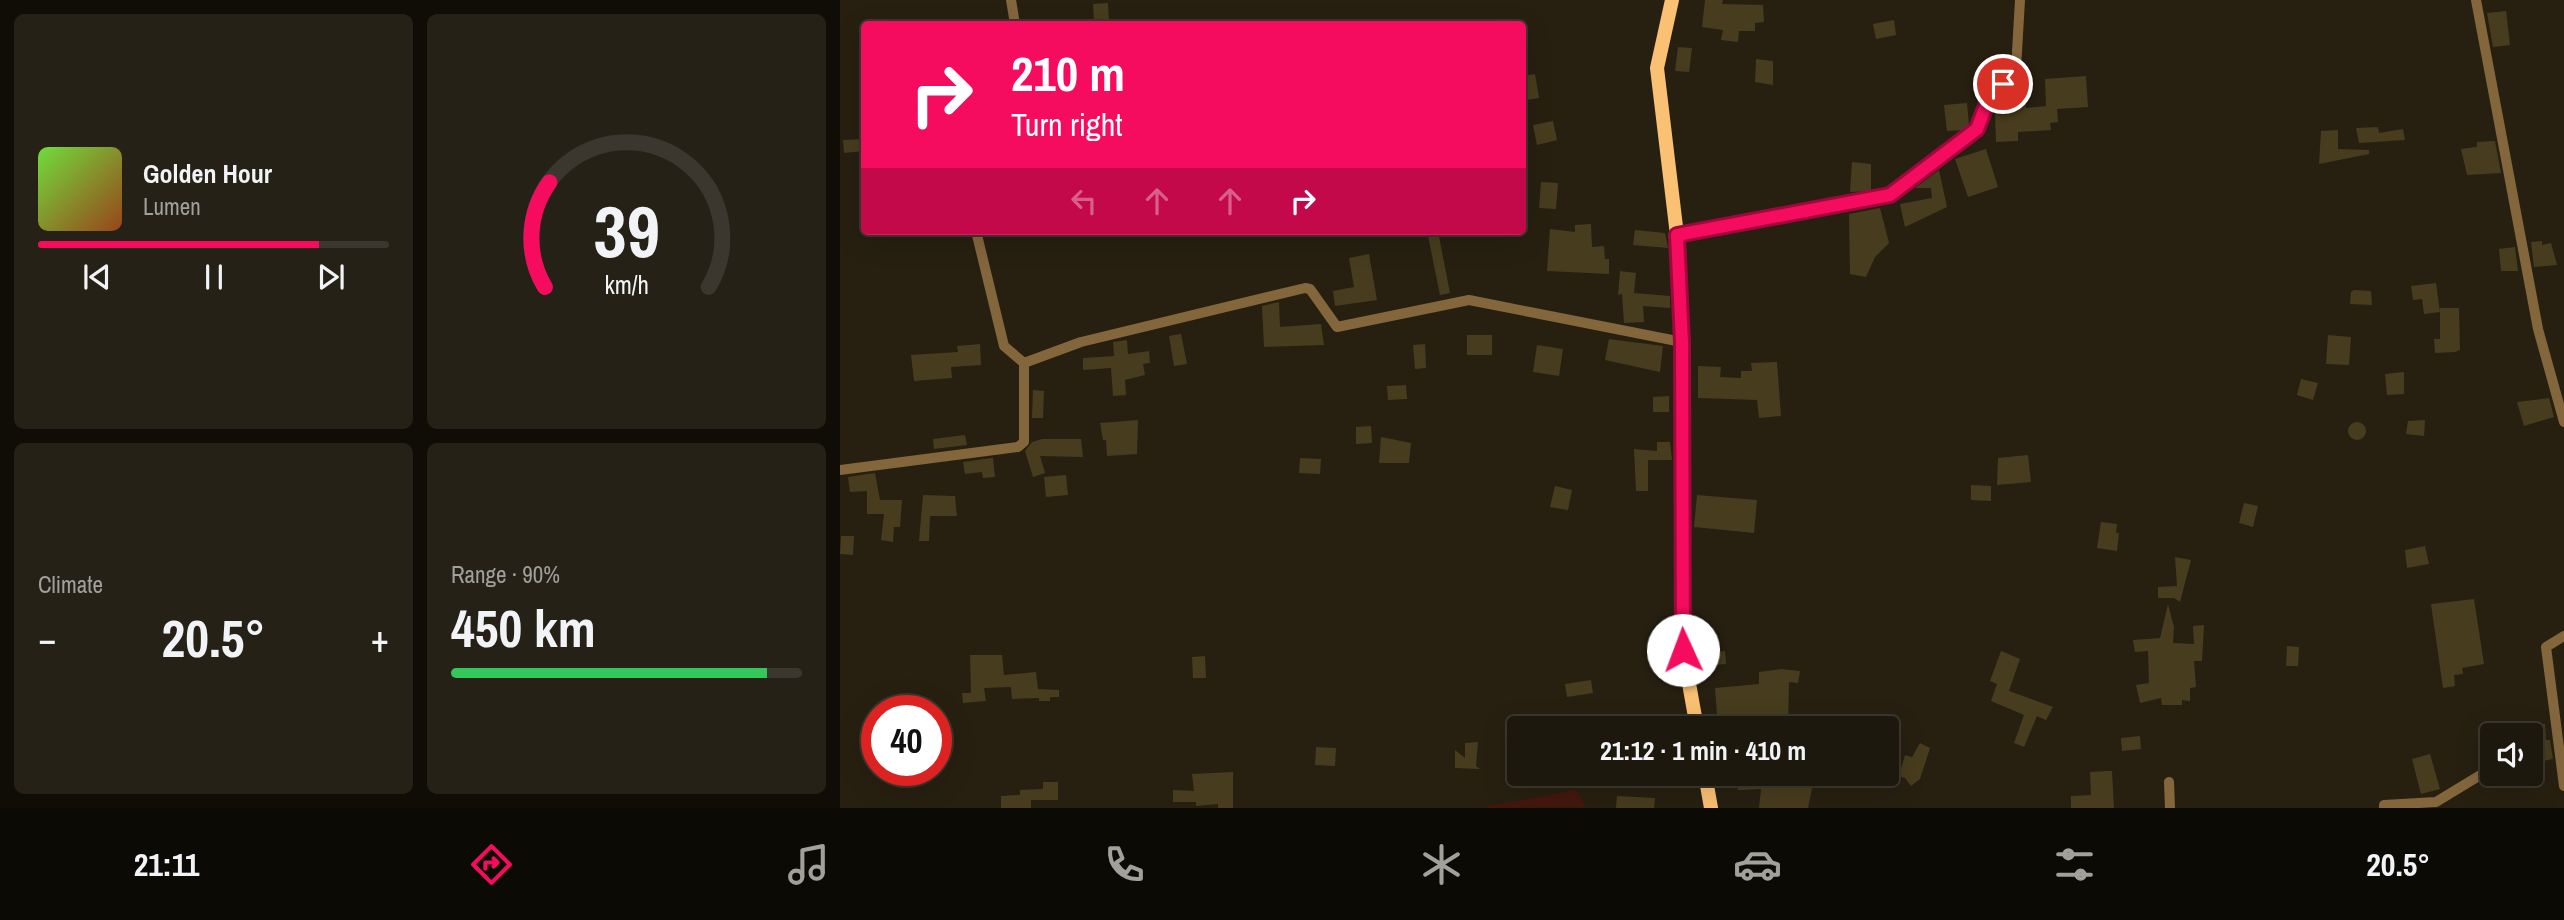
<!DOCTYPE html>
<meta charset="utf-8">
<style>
:root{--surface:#1d180d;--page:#252116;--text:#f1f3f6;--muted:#a0a09d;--line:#3b372e;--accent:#f60c5e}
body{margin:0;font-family:"Archivo Narrow",sans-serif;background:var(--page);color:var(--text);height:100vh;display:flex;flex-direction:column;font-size:26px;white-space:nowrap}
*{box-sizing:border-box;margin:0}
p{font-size:23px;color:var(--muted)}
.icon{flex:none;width:38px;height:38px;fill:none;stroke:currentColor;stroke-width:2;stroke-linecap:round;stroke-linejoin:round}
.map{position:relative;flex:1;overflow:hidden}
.side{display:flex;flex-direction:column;gap:14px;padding:14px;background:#100d07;width:840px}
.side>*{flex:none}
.banner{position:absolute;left:21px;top:21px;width:665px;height:214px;border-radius:7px;box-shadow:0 7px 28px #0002,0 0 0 2px var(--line);background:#f60c5e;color:#fff;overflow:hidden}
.tools{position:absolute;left:1640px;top:723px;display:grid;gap:14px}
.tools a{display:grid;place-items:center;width:63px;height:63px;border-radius:7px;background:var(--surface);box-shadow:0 7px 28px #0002,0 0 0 2px var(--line);font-size:35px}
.speed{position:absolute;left:21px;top:695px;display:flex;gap:14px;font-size:35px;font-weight:700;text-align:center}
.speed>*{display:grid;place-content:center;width:91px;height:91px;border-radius:50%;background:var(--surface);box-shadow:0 7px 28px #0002,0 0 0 2px var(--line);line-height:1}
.speed .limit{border:10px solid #d22;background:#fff;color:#111}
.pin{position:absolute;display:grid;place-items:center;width:60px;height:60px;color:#fff;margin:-30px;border:4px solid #fff;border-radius:50%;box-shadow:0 2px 7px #0007}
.me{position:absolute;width:77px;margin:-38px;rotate:358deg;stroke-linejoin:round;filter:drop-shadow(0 0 5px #0008)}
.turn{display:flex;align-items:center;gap:24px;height:147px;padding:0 35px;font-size:32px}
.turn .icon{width:91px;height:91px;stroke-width:2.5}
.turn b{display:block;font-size:49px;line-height:60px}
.lanes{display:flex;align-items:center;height:66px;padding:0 35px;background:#0003;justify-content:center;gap:35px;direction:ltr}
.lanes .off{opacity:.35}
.big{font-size:52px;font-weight:700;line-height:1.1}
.side .card{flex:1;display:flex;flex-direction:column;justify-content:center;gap:10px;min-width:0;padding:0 24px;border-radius:10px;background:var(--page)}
.side .dial{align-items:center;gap:0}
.dial svg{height:182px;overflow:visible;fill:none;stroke:var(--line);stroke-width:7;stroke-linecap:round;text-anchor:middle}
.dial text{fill:var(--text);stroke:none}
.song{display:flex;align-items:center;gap:21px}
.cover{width:84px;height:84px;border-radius:10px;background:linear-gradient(135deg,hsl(100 70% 55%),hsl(20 70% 35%))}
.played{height:7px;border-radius:4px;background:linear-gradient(90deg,var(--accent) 80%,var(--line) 80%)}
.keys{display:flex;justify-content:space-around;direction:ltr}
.heat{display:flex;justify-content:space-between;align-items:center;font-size:38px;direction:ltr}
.charge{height:10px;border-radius:5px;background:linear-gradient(90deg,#34c759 90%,var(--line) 0)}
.side .tiles{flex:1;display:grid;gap:14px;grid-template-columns:repeat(2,1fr)}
.trip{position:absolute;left:667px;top:716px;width:392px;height:70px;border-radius:7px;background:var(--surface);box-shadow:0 7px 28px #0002,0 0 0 2px var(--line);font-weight:700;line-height:70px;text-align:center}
.dock{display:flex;height:112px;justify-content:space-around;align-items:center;background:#0c0a05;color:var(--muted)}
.dock .icon{width:49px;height:49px}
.dock .selected{color:var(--accent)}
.dock b{font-size:32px;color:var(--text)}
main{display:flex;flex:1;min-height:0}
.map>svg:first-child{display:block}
</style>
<main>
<section class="side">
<div class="tiles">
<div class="card">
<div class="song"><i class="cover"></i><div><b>Golden Hour</b><p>Lumen</p></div></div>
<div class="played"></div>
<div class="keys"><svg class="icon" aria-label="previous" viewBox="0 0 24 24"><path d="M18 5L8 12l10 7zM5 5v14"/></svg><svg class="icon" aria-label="pause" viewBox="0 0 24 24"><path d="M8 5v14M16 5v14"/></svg><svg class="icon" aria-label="next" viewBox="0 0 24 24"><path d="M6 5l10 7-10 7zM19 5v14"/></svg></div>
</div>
<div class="card dial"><svg viewBox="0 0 100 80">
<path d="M14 69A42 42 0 1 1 86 69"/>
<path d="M14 69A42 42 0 0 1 16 23" stroke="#f60c5e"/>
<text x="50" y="56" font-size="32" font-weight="700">39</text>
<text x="50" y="72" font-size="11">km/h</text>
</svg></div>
<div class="card"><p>Climate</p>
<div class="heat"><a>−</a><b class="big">20.5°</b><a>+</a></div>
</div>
<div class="card"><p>Range · 90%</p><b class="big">450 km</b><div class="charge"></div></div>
</div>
</section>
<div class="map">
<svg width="1724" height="808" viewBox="0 0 1724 808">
<rect width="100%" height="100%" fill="#272011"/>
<path fill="#44170d" d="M736,790L746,807L645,808L649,806Z"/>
<path fill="#473c1d" d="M865,0H883L882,4L923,5L924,22L915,23V31H899L898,42L881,40L883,30L862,27Z
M268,3L269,21L254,22L253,4Z
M1666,11L1670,45L1653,47L1647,13Z
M1054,20L1056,35L1036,39L1033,24Z
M838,47L852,48L849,72L835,71Z
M916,59L933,61V85L915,82Z
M695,74L699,98L687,100L683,76Z
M1246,76L1248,107L1217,109L1218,122L1210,123L1211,130L1178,132V141L1156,142L1155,113L1163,112L1164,93L1185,92L1186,108L1206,106L1205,79Z
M1127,103L1129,125L1123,130L1107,131L1104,105Z
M713,121L717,140L697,145L693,125Z
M1538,127L1539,133L1563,129L1565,140L1519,143L1516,128Z
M1498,130V149L1529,150V154L1479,164L1481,131Z
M24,139V151L4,153L3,140Z
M1655,141L1661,173L1627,175L1621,149L1637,147V142Z
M1146,149L1158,187L1128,197L1115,159Z
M1012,162L1031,164V191L1010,192Z
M1099,170L1107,207L1065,227L1060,204L1092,198L1091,188H1075Z
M701,182L718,183L716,209L699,208Z
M1040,208L1049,243L1035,257L1026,277L1010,274L1009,214Z
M751,224L752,247L764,246L765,259H769V274L707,271L710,229L735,232V225Z
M795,230L825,233L828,248L793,245Z
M587,231H598L610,293L600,295Z
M1702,241V245L1711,243L1717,265L1694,267L1691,242Z
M1675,247L1678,271H1661L1659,249Z
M529,254L537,300L495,306L493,291L514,287L509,258Z
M780,271L796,273L794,293L830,296V308L803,306L804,322L784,323L782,294L778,295Z
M1596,283L1600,312L1584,314L1582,299L1573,300L1571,286Z
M1514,290L1531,291L1532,305L1510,304L1511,292Z
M439,302L440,327L481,324L484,345L424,347L422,306Z
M1600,308H1619L1620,350L1615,352L1595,353L1594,339H1600Z
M341,334L347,364L334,366L329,336Z
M627,335H652V355H627Z
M1488,335L1511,337L1509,365L1486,364Z
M769,339L823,346L820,372L765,360Z
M287,340L288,354L309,351L310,363L303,364L305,375L285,380L286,395L273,396L271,368L243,370V358L274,356L273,342Z
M140,344L141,365L111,367L112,378L74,381L71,355L118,352L117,346Z
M585,344L586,368L575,369L573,345Z
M697,345L723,349L719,376L693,372Z
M937,362L941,416L919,418L917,400L858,398V366L881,367L880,377L901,378V371H912L911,363Z
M1564,372V394L1547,395L1545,374Z
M1461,379L1478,383L1473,400L1457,395Z
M566,385L567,399L548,400L547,386Z
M193,390L204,391L203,418H192Z
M829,396V412H813V397Z
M1709,398L1714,417L1684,426L1677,402Z
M298,420L297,454L267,456L266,440H263L260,423Z
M1585,420L1584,436L1566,434L1568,421Z
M1508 431a9 9 0 1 1 18 0a9 9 0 1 1-18 0Z
M531,426L532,443L516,444V427Z
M125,435L127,445L94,449L93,439Z
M541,437L571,443L569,463H539Z
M202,439H241L243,457L200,456L205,473L193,477L185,451L192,442Z
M817,442H830L832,460H808V491H796L794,449L817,451Z
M1188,455L1191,482L1157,485L1158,458Z
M153,458L155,477L143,478L142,472L125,474L123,462Z
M460,458L481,459L480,474L459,473Z
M35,473L40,500H62L60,527H54L53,542L41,540L44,514H27V491L10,492L8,477Z
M226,475L228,495L206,497L204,477Z
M1131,485L1151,486V501L1131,500Z
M715,486L732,490L728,510L710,507Z
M83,495L115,496L117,516H90L89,541H79Z
M857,495L917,500L914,533L854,527Z
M1404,503L1418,506L1413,527L1399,523Z
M1261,522L1277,524L1276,533H1279L1277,551L1257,548Z
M1,536H14L13,555L0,554Z
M1585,546L1589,564L1567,568L1565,550Z
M1335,557L1351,560L1340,602L1334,598H1318V587L1337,586Z
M1634,599L1644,664L1622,668L1623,674L1614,675L1615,686L1603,688L1591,604Z
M1328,604L1334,627L1333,643L1354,644L1353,626L1364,625L1362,661H1354L1356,687L1350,688V701L1342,700V705H1322L1321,698L1300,703L1296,685L1309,683L1308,651L1295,652L1293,640L1320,638Z
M1447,646L1459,647L1458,666H1446Z
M885,651L886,664L864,666L863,653Z
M1161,651L1180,659L1169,691L1213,707L1206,720L1197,716L1184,747L1174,743L1184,715L1151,701L1157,684L1150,681Z
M130,655H162L164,675L196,672L198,689L219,690V697H210V701H199V698L172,699L171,687L144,688L146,701L123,703L122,693H131Z
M365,656L366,678H353L352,657Z
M941,669L960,671L958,683L949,682L948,728H878L875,688L919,684V672Z
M751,680L753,693L727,697L725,684Z
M1705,724L1706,740H1710L1713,759L1698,762L1689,725Z
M1300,736L1301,749L1282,751L1281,738Z
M638,742L636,766L640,769L615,768V750L625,758V743Z
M1080,743L1090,748L1080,779L1071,786L1065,778L1059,776L1065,755L1072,757Z
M476,747L496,748L495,766L475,765Z
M1590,754L1600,789L1581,794L1572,759Z
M1267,771H1272L1274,808H1231V796L1251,795L1250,772Z
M393,772V808H378V804L356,806V802H333V790L354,791L352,774Z
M934,774H975L968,808H919L921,789L898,790V778L933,779Z
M203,782H218V800H191V808H161V796L180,795V790L203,789Z
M777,796L815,798L814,808H776Z"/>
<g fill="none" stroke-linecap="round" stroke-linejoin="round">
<path stroke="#84663d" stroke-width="10" d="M171,0L175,24
M1636,0L1698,329L1724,422
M136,231L164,346L184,363L241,342L465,288L470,289L497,327L629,300L842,342
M837,235L1050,195L1137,129L1149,98L1176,69L1180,0
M0,470L178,447L184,442V363
M1724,636L1706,647L1724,786
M1329,782L1330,808
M1544,808V805L1596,802L1652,768"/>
<path stroke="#fac073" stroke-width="14" d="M832,0L817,68L837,235L842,342L841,600L843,650L857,728
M865,774L871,808"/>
</g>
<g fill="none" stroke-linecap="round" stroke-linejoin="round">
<defs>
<path id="route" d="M843,650L842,342L837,235L1050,195L1137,129L1149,98L1163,84"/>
</defs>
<use href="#route" stroke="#a0083d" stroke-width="18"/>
<use href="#route" stroke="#f60c5e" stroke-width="12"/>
</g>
</svg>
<div class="tools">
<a><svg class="icon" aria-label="sound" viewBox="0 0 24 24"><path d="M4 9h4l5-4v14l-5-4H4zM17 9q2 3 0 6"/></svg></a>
</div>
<div class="speed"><div class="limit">40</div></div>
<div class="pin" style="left:1163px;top:84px;background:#d93025"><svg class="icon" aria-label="arrive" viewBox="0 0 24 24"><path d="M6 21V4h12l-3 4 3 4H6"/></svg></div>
<svg class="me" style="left:843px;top:650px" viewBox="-20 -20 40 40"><circle r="19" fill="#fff"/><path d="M0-13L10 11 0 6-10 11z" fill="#f60c5e"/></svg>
<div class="trip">21:12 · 1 min · 410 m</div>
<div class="banner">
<div class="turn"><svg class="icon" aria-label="right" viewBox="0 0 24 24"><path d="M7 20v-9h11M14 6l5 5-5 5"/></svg><div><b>210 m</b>Turn right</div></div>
<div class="lanes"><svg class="icon off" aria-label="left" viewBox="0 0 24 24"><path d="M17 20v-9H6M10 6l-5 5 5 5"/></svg><svg class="icon off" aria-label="ahead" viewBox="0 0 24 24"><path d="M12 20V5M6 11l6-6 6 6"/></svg><svg class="icon off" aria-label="ahead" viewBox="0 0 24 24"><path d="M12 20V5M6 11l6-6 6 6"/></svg><svg class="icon" aria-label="right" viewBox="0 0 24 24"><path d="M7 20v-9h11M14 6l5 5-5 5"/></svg></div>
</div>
</div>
</main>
<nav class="dock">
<b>21:11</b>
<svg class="icon selected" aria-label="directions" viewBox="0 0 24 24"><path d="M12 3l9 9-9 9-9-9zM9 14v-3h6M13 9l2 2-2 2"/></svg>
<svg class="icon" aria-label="music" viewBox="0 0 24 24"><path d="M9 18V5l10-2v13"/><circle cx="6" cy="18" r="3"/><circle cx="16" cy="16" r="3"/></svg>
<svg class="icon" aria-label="phone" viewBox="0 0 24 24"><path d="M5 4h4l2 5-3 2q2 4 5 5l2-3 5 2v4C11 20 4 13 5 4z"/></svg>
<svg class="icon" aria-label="climate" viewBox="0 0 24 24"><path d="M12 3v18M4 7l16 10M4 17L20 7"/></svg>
<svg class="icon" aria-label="car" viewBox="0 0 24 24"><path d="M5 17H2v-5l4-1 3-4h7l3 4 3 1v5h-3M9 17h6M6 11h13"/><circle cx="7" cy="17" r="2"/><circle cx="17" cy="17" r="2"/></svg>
<svg class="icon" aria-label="filters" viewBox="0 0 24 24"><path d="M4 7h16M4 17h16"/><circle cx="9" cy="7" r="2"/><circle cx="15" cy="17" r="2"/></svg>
<b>20.5°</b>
</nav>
